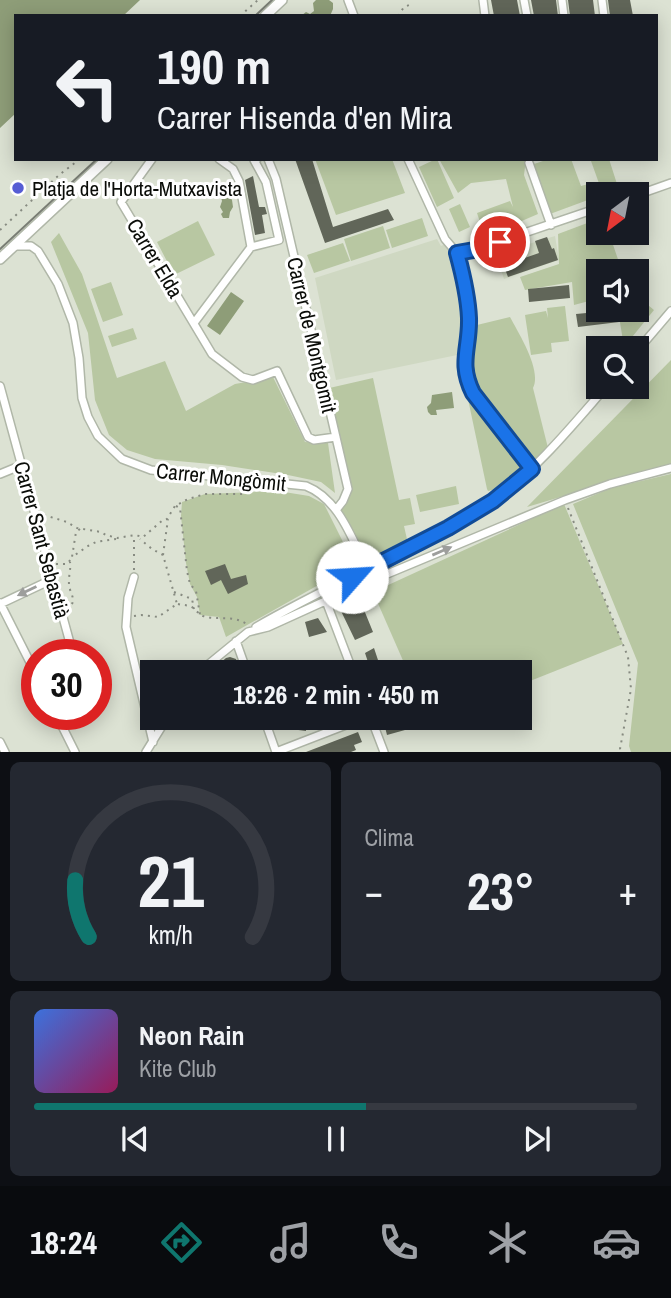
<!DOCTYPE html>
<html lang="es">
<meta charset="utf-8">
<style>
:root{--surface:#171b24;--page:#242831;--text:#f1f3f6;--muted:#9ea1a6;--line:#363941;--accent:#0f766e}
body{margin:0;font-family:"Archivo Narrow",sans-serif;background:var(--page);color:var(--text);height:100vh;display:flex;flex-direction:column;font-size:26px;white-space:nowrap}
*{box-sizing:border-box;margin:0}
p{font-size:23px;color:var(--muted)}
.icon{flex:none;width:38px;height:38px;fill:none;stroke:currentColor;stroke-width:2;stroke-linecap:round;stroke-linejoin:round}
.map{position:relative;height:752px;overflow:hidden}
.sheet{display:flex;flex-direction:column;gap:10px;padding:10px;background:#0d0f14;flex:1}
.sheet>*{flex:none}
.hud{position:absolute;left:14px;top:14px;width:644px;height:147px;border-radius:0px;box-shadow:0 4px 18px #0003;background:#171b24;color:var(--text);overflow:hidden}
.needle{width:46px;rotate:212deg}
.fabs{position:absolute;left:586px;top:182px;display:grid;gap:14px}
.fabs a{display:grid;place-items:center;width:63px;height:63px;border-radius:0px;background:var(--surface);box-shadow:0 4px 18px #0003;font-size:35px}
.speed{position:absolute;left:21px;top:639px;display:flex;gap:14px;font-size:35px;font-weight:700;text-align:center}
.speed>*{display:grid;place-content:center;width:91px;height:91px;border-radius:50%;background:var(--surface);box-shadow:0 4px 18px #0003;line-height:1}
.speed .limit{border:10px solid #d22;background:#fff;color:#111}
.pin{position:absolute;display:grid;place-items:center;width:60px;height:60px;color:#fff;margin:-30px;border:4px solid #fff;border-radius:50%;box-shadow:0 2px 7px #0007}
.me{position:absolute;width:77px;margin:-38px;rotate:64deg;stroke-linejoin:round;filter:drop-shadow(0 0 5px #0008)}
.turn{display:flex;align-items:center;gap:24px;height:147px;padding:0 28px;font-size:32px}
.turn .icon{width:91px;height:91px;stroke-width:2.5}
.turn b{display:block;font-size:49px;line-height:60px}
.big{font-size:52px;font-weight:700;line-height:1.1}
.sheet .card{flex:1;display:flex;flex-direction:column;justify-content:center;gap:10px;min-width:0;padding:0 24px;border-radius:10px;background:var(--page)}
.sheet .dial{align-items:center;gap:0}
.dial svg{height:182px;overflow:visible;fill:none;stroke:var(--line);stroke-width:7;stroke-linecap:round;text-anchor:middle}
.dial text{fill:var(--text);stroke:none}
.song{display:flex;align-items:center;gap:21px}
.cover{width:84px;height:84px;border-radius:10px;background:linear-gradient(135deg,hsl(220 70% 55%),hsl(330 70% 35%))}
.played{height:7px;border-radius:4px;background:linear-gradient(90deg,var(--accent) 55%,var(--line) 55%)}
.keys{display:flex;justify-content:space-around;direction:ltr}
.heat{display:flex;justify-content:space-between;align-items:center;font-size:38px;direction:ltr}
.sheet .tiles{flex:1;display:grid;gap:10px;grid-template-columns:1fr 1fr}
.card:last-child{grid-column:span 2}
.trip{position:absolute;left:140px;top:660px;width:392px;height:70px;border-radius:0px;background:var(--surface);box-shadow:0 4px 18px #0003;font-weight:700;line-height:70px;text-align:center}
.tab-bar{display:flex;height:112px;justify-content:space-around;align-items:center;background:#090b0e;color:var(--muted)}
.tab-bar .icon{width:49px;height:49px}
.tab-bar .current{color:var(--accent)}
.tab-bar b{font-size:32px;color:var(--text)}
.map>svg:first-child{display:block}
</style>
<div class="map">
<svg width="671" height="752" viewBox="0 0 671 752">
<rect width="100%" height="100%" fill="#dce2d3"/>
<path fill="#cfd8c2" d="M555,236L559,260L504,279L496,254Z
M437,239L441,246L445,244L455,264L464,305L462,354L336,380L315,278Z"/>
<path fill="#b8c7a2" d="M315,159H392L405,193L336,215Z
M436,159H437L454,198L437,207L419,167Z
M439,159H526L524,175L538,214L517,223L515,219L483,231L477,213L510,201L513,207L506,179L471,183L458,193Z
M549,159H571L581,186L592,183L596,197L550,214L534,164Z
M596,159H609L617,184L601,189L591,161Z
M460,204L470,227L459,232L449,209Z
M422,218L428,236L392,248L386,230Z
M598,219V233H609L622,271H598V309L591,310L589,301L574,305L572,282L525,290L520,277L559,264L558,234Z
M198,221L215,255L174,275L157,242Z
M383,226L390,248L351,261L344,239Z
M59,233L82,274L117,378L165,361L186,411L235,384L273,377L305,442L328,443L335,493L321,482L288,475L222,465L155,459L127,450L109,435L95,400L88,333L51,242Z
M343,243L350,261L314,273L307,255Z
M111,282L123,315L103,322L91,289Z
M637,296L654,310L624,347L618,310H637Z
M565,306L569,341L551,343L552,352L531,355L525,315L546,311L548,318L547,308Z
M510,317C519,334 542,370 533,388L549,452L536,465L477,385C467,363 473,348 477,325Z
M133,328L137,339L112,347L108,336Z
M671,360V464L527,507Z
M373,378L399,500L410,498L415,524L404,526L409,548L367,569L336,510L348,489L325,389Z
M465,385L522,463L521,472L496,494L492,490L488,491L487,489Z
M671,474V752H631L629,746L638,663L573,504L611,488Z
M456,486L459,504L420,512L416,495Z
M278,491L309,496L324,504L353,562L352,566L226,637L219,617L200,615L197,597L190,584L186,563L181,516L182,502L205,494Z
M564,504L623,644L520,685V672H408L373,592Z"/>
<path fill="#8e9d78" d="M0,0H140L123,16H16V113L0,128Z
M316,0H329L333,3V9L330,16H301L306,12L310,14L314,11L313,3Z
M222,190H226L232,200L233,207L230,212L229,218H223L221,214L223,212L220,207L222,201L220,194Z
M231,292L244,301L220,335L207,326Z
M452,392L454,408L436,410L437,415H431L428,412L427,407L431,403L432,395Z"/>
<path fill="#616659" d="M491,0H517L520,16H494Z
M531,0H556L558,16H534Z
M568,0H593L595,16H570Z
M608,0H630L633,16H610Z
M295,159H312L333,227L388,209L394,220L325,243Z
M253,176L259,207H265L267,214L262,215L265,233L255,235L245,180Z
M547,237L552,249L554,248L558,260L508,277L499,253L515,248L519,260L539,253L535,241Z
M569,285L570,298L529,302L528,289Z
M618,310L619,322L578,327L576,314Z
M225,564L231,579L246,575L248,584L228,594L221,580L211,585L205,571Z
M362,605L373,632L355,640L341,611Z
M318,618L327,632L309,637L305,622Z
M374,648L380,666L371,671L365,653Z
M230,657L236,659L240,672H209L226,658Z
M282,718H305L306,731L283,728Z
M393,718L395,725L402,723L405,730L387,735L384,723Z
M358,732L362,742L354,745L356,750L351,752H306Z"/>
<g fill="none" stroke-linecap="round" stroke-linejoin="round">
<defs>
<path id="minor" d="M348,0L354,16
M483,0L485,16
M524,0L527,16
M562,0L564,16
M602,0L604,16
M152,159L121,202L212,354L242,377L253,380L277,371L308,437L314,440L336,437
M268,159L276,179L348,489L343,501L336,510
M408,159L445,239L457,253L464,277L467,292L469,321L464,359L466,379L473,393L532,469
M529,163L551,225
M637,195L671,183
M14,246H31L38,251L58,284L73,323L79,358L82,398L88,417L98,436L122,459L151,470L306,486C339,499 352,539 367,569
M251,247L279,240L266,182L254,160L257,159
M457,253L474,250L598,208
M194,323L251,247L239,181L233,169L219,159
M637,351L671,311
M0,386L73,654
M0,474L22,465
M134,577L128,598L126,627L153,742
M326,601L353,672
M0,603L37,676
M0,604L53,579
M256,627C306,598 358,574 409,548C438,534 467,519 493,501C537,469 571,427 606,387
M236,641L247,672
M199,672L248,632L268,627L356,587L565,500L610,484L671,468
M56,714L75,752
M264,718L276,752
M371,718L384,752
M0,742L5,752
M146,752L167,718
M276,752L364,718"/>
<path id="tertiary" d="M265,16L282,0
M0,259L107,159"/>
</defs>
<use href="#minor" stroke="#b0b7a8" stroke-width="10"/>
<use href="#tertiary" stroke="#b0b7a8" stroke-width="12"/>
<path stroke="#878b81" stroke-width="2" stroke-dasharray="2 5" stroke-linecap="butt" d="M240,16L258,0
M398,16L404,7L412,4
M0,230L59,175L80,159
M176,506L180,508L187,571L190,584L196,591L200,615
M568,508L628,657L631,689L620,749L621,752
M44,515L67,522L77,528L101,532L106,535L117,538L135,535L143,537L163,520L167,519L175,506L188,499L205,494H243L253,487
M80,529L76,532L72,557L88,546L96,542L116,539
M163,555L168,519
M56,564H67L72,558
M134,570V539
M174,592L192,599L194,609
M178,604C182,605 186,605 190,606C195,608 198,614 203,616C218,621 233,614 248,625
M68,610C79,598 68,594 69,581C69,573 71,569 70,562
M134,616L141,615L158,617L177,604L163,555L152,549L140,539"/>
<use href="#minor" stroke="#fff" stroke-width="7"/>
<use href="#tertiary" stroke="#fff" stroke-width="9"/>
<path stroke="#797d74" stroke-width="2" d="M255,16L272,0
M0,249L97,159"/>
</g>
<defs><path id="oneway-solid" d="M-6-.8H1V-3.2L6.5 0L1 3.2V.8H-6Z" transform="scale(1.75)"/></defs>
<g fill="#9d9e9c">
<use href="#oneway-solid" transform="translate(442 551) rotate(-23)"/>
<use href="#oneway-solid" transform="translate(27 591) rotate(154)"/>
</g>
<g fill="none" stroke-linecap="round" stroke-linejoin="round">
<defs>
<path id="route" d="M352,577L448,528L493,501L532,469L473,393C458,363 470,348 469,318C468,296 463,275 457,253L474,250L500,242"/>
</defs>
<use href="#route" stroke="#114b97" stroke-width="18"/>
<use href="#route" stroke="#1a73e8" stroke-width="12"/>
</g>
<circle fill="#565dd4" stroke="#fff" stroke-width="2.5" cx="18" cy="188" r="7"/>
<g text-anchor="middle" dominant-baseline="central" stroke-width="6" stroke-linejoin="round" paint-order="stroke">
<g font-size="21" fill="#0a0c08" stroke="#fff" text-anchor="start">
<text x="32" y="188">Platja de l'Horta-Mutxavista</text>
</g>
<g font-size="21" fill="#0a0c08" stroke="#fff">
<text transform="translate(155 258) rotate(59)">Carrer Elda</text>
<text transform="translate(312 335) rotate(77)">Carrer de Montgomit</text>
<text transform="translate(221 477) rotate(6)">Carrer Mongòmit</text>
<text transform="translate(42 540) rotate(75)">Carrer Sant Sebastià</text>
</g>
</g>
</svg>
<div class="fabs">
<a><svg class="needle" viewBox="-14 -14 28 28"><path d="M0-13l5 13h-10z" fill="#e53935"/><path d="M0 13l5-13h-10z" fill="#9ea1a6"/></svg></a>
<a><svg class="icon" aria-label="sound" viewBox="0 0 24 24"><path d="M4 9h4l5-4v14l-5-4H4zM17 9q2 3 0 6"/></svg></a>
<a><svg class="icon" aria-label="search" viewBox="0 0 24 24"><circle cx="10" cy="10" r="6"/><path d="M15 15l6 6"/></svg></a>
</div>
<div class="speed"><div class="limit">30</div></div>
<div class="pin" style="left:500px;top:242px;background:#d93025"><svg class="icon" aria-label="arrive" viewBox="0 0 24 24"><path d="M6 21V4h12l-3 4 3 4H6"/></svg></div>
<svg class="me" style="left:352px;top:577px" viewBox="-20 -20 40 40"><circle r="19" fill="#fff"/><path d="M0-13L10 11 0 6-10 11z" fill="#1a73e8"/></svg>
<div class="trip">18:26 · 2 min · 450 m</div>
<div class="hud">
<div class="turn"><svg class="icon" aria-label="left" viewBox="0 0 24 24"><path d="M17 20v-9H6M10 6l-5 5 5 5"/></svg><div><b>190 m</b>Carrer Hisenda d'en Mira</div></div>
</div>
</div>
<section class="sheet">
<div class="tiles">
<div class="card dial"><svg viewBox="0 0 100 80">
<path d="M14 69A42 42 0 1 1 86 69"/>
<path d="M14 69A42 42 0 0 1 8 44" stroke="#0f766e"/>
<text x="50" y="56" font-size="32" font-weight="700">21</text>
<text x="50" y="72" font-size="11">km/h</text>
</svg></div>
<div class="card"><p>Clima</p>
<div class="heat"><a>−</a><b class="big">23°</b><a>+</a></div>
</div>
<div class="card">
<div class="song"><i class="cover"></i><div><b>Neon Rain</b><p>Kite Club</p></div></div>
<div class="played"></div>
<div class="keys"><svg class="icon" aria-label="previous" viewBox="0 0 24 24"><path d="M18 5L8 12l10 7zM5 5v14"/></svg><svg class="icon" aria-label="pause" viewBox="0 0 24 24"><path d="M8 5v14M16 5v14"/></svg><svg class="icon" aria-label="next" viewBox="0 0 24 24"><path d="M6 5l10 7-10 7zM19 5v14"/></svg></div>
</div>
</div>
</section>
<nav class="tab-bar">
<b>18:24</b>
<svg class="icon current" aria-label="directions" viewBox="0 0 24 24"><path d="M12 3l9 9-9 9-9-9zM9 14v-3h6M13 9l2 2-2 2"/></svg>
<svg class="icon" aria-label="music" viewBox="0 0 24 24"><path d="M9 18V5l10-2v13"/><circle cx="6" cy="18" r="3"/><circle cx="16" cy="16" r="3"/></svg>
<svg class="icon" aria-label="phone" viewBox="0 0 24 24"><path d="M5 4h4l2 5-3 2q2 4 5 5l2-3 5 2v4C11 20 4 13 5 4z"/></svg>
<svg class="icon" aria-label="climate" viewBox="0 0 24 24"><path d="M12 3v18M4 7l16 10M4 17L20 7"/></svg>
<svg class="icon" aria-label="car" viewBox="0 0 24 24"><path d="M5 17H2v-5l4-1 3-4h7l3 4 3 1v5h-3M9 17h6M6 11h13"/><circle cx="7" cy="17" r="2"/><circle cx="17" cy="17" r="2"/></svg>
</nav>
